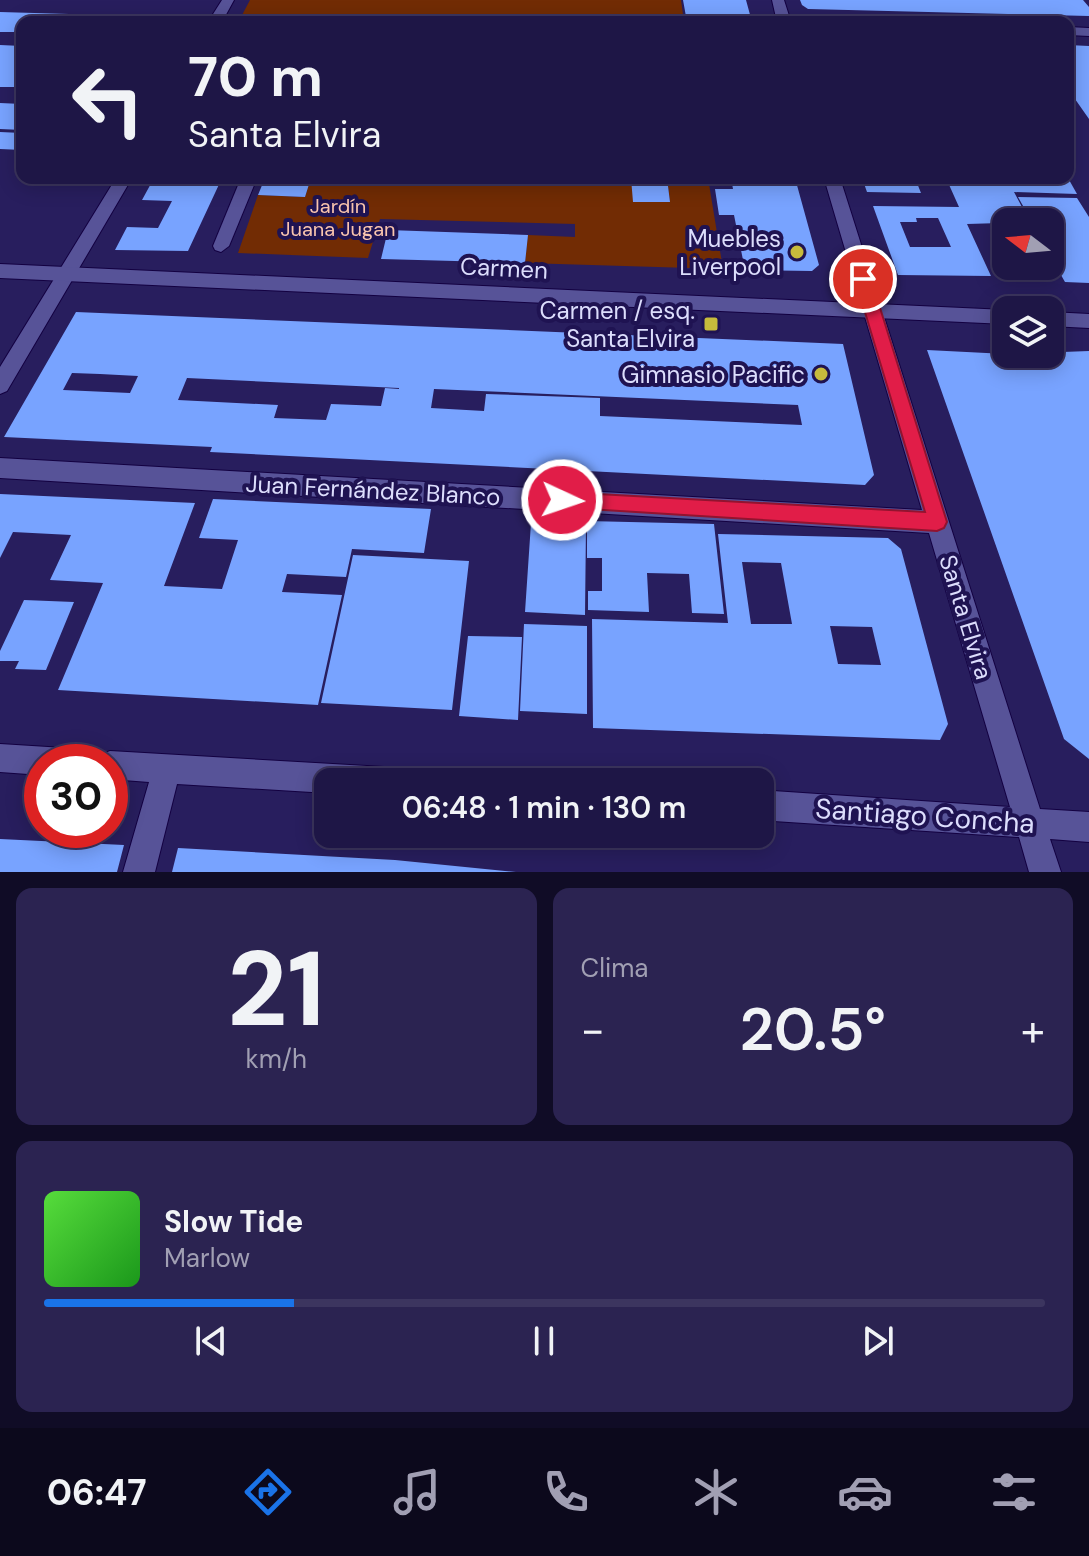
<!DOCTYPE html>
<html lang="es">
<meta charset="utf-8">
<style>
:root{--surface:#1e1646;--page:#2b2351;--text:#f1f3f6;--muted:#a19fb3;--line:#3c355f;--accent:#1a73e8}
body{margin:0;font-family:"DM Sans",sans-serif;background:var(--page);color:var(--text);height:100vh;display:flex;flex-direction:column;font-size:30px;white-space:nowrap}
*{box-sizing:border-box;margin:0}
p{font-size:26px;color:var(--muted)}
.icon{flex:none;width:44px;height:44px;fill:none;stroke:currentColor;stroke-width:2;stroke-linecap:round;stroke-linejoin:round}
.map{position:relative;height:872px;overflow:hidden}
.sheet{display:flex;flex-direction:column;gap:16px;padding:16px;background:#100c26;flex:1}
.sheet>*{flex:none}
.guide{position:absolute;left:16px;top:16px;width:1058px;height:168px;border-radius:16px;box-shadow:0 4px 20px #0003,0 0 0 2px var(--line);background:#1e1646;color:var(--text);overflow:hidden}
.needle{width:52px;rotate:286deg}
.buttons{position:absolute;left:992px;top:208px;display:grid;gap:16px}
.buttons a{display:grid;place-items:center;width:72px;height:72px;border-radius:16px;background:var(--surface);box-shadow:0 4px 20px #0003,0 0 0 2px var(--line);font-size:40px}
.speed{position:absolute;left:24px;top:744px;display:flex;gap:16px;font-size:40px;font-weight:700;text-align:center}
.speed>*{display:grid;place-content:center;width:104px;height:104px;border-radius:50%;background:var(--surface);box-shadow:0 4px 20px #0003,0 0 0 2px var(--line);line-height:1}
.speed .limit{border:12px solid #d22;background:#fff;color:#111}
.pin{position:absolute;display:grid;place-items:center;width:68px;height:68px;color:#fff;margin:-34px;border:4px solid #fff;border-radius:50%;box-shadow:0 2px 8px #0007}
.me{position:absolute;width:88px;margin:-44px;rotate:93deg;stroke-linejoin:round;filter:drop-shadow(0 0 6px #0008)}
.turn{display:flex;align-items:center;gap:28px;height:168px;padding:0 40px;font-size:36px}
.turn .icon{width:104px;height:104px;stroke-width:2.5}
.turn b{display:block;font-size:56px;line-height:68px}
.big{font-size:60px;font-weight:600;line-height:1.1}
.sheet .tile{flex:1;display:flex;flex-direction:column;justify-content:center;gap:12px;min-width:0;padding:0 28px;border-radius:16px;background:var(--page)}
.sheet .dial{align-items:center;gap:0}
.dial b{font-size:104px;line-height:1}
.song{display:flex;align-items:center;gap:24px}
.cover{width:96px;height:96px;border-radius:12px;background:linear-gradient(135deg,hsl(110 70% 55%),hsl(120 70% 35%))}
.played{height:8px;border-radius:4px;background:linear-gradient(90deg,var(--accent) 25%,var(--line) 25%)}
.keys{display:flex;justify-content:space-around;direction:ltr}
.heat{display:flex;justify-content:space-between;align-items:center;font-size:44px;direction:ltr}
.sheet .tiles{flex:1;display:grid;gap:16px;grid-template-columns:1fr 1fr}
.tile:last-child{grid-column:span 2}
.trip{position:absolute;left:314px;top:768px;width:460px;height:80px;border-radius:16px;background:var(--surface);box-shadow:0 4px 20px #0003,0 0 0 2px var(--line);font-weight:600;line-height:80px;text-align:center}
.dock{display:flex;height:128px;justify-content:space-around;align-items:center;background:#0c091c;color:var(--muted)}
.dock .icon{width:56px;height:56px}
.dock .current{color:var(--accent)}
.dock b{font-size:36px;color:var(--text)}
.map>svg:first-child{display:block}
</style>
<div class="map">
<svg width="1089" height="872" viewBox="0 0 1089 872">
<rect width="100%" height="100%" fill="#281e5e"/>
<path fill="#722c04" d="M250,0H681L684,22H263L264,19H240Z
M311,178H631L670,202L667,178H708L723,269L525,263L528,235L575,237V224L380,219L368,258L238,253L258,195L305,197Z"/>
<path fill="#78a3ff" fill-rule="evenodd" d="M683,0H746L752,22H687Z
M800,0H1083L1089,7V16L808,9L802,5Z
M0,12L138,16L134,22H22V32H0Z
M0,45L22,46V87H0Z
M1068,45L1089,46V119L1068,89Z
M0,103L22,104V130L0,129Z
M0,132L22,133V150L0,149Z
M154,178H222L188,251L115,250L127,227L158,228L172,201L142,200Z
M265,178H311L305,197L258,195Z
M631,178H667L670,202H633Z
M731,178H795L819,265L812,271L745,270L734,215H719L715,189H733Z
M862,178H915L921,193L867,192Z
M946,178H1068L1077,194L1014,192L1030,222L967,224L991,276L898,275L873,206L959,207ZM916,218H938L951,247H910L900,222H917Z
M1018,197L1077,198L1089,217V283L1065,282L1050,256V222H1032Z
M388,230L528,235L525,263L381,259Z
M76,312L843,344L874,475L865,485L210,452L212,447L4,437ZM72,373L100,374L138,376L130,393L63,390ZM187,378L399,388V389L385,388L381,406L331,404L326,420L274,418L278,405L178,400ZM434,389L798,405L802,425L600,416V398L486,394L484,411L431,408Z
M927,350L1006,354L1089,351V759L1064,739Z
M0,494L195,503L164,586L222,589L238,540L199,538L213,499L431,509L424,553L352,549L346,577L287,574L282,592L342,595L318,705L58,690L103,583L50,580L71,535L13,532L0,558Z
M587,521L714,524L724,614L692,613L689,574L647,573L649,612L588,610V591H602V558H587Z
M531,523L586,525L585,615L525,612Z
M718,534L888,538L901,549L948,724L940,740L593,728L592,619L728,623ZM742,562L781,563L792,624H751ZM830,626L872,627L881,665L838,664Z
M353,555L469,561L452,710L321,703Z
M24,600L74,602L46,670L15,669L19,661H0V651Z
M524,624L587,626V714L520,711Z
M468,636L522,637L518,720L459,716Z
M0,839L124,845L117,872H0Z
M178,848L395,860L516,872H172Z"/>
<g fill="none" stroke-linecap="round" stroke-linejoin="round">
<defs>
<path id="service" d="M241,178H257L229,246L221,252L215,250L213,246Z"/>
<path id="minor" d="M222,0H234L222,22H208Z
M772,0H784L791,22H777Z
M1068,27L1089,28V36L1068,35Z
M116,178H132L7,391L0,394V367Z
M824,178H840L1040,809L1089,812V842L1050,839L1061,872H1029L1019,837L760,820V790L1010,807L929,533L0,478V458L922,510Z
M0,744L64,748L74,752L78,762H42V775L0,772Z
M110,751L384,767L394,772L399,782H328V793L177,784L155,872H123L149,782L110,779V762H97L100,755Z"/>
<path id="secondary" d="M0,264L1006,310H1007L1006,324L0,278Z
M1050,312L1089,314V328L1050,326Z"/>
</defs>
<use href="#service" stroke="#130141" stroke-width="2"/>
<use href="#minor" stroke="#130141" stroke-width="2"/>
<use href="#secondary" stroke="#130141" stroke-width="2"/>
<use href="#service" fill="#575398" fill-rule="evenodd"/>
<use href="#minor" fill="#575398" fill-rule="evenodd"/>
<use href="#secondary" fill="#575398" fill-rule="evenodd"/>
</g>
<path fill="#e11d48" stroke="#92132f" stroke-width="2" d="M863,273L871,279L947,522L944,528L937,531L556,507L553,500L556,494L562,492L925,512L855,279Z"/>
<g fill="#c7bb3c" stroke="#1f1352" stroke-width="3">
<circle cx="797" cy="252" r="8"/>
<rect x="703" y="316" width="16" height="16" rx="4"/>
<circle cx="821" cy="374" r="8"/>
</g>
<g text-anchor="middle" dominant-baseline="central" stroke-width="8" stroke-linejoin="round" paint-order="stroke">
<g font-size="20" fill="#fac5ae" stroke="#1f1352">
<text x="338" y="206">Jardín<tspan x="338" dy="23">Juana Jugan</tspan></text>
</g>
<g font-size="24" fill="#dcddfc" stroke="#1f1352" text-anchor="end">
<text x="781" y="238">Muebles<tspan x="781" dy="28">Liverpool</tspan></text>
<text x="695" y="310">Carmen / esq.<tspan x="695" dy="28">Santa Elvira</tspan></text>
<text x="805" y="374">Gimnasio Pacific</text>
</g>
<g font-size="24" fill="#dcddfc" stroke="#1f1352">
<text transform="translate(504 268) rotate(3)">Carmen</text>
<text transform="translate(373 490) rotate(3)">Juan Fernández Blanco</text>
<text transform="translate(966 617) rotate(73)">Santa Elvira</text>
</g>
<g font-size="28" fill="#dcddfc" stroke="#1f1352">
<text transform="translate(925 816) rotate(4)">Santiago Concha</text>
</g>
</g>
</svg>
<div class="buttons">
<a><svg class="needle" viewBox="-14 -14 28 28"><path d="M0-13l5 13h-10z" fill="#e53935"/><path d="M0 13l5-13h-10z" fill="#a19fb3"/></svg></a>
<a><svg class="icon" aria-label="layers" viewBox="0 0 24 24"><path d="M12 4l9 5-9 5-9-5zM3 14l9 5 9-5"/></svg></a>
</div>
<div class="speed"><div class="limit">30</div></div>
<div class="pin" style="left:863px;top:279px;background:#d93025"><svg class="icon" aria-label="arrive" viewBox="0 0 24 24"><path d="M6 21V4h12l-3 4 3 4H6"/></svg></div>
<svg class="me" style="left:562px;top:500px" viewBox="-20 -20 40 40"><circle r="17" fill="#e11d48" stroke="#fff" stroke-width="3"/><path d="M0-11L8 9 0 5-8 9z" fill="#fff"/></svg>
<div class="trip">06:48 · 1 min · 130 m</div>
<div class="guide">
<div class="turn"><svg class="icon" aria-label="left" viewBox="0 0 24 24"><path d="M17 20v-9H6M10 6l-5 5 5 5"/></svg><div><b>70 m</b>Santa Elvira</div></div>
</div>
</div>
<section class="sheet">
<div class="tiles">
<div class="tile dial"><b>21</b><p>km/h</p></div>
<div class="tile"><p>Clima</p>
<div class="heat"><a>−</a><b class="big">20.5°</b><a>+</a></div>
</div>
<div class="tile">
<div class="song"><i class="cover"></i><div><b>Slow Tide</b><p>Marlow</p></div></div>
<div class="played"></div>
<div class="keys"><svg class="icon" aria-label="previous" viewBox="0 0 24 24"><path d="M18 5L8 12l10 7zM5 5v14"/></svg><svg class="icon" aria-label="pause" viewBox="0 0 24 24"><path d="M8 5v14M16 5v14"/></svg><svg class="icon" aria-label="next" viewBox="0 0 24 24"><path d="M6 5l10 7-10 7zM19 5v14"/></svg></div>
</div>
</div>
</section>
<nav class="dock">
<b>06:47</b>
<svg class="icon current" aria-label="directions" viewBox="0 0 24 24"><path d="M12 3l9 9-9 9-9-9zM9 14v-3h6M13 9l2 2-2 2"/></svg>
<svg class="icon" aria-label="music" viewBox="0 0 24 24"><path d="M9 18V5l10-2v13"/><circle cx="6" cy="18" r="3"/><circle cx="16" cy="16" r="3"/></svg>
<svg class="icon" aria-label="phone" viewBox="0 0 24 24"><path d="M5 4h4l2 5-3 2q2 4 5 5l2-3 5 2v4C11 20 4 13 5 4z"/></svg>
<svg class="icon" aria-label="climate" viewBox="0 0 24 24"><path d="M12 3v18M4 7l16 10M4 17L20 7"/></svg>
<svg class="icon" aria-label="car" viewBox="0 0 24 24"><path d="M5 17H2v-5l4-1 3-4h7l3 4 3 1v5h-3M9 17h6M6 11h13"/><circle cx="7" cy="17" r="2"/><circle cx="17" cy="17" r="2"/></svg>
<svg class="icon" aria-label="filters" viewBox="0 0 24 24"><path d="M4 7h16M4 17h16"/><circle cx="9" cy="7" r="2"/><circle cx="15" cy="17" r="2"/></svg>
</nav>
